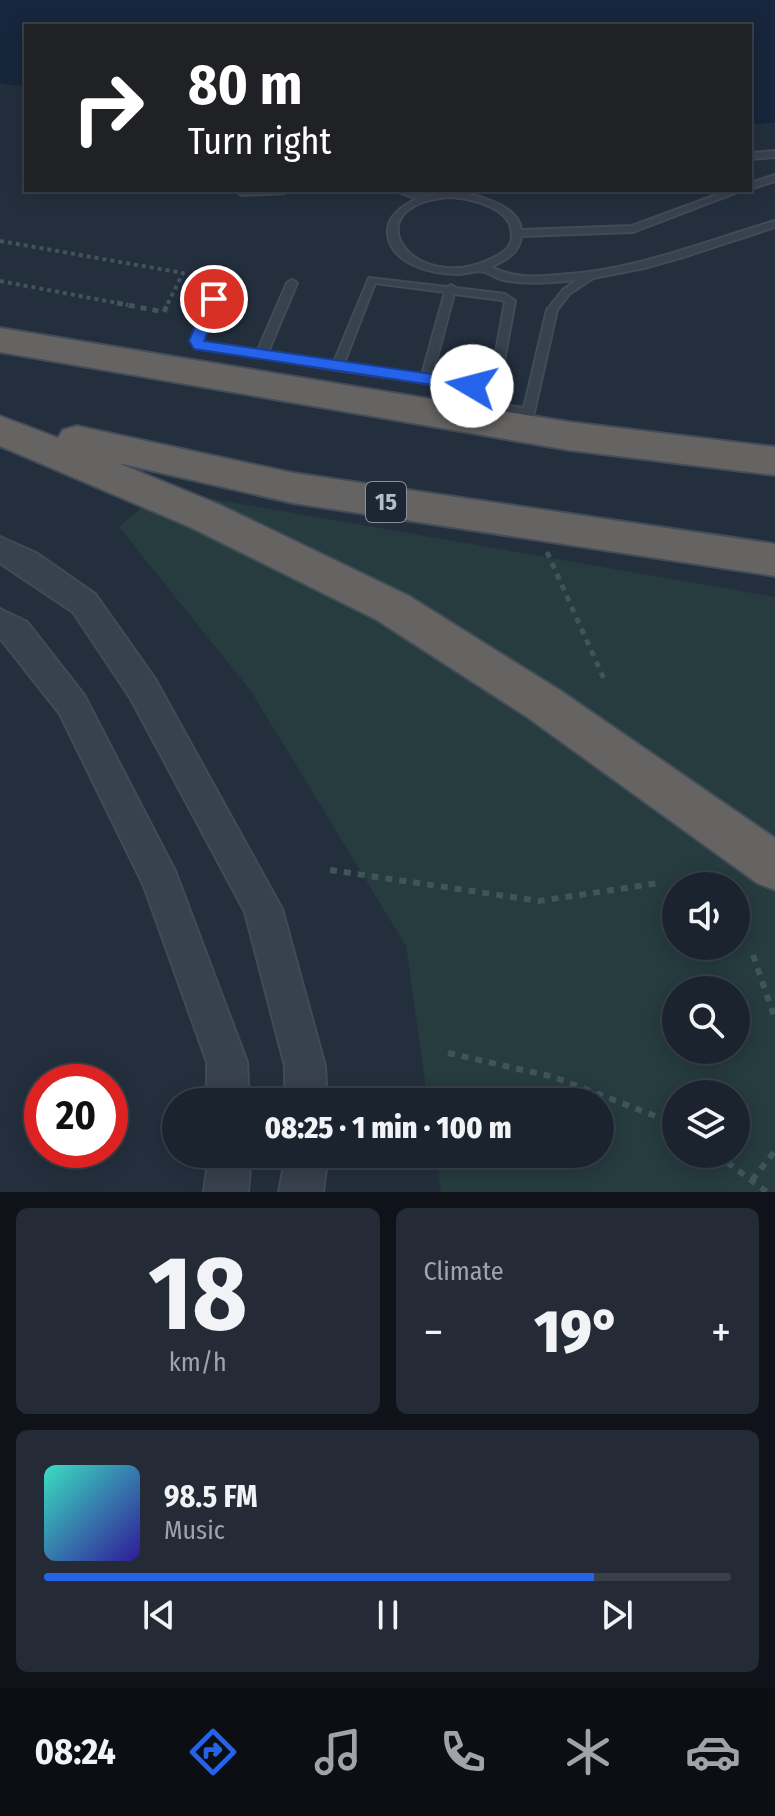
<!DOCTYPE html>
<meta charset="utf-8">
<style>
:root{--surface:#1b232e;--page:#242b36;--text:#f1f3f6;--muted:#a0a4aa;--line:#39404a;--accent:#2563eb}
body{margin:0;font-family:"Fira Sans Condensed",sans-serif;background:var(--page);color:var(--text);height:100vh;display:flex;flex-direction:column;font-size:30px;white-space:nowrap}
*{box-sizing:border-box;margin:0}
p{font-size:26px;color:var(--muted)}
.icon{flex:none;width:44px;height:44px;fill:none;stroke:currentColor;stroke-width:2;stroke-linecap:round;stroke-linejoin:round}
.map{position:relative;height:1192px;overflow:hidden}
.sheet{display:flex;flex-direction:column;gap:16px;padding:16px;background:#0f1319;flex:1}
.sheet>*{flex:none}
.top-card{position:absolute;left:24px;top:24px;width:728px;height:168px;border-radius:0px;box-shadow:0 4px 20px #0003,0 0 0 2px var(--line);background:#202124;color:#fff;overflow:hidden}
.tools{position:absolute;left:662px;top:872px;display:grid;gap:16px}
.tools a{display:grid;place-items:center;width:88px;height:88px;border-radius:50%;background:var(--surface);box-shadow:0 4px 20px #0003,0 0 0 2px var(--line);font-size:40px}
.speed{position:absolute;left:24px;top:1064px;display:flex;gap:16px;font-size:40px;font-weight:700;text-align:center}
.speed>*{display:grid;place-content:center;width:104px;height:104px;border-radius:50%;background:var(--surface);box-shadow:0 4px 20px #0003,0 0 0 2px var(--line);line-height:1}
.speed .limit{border:12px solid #d22;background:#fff;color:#111}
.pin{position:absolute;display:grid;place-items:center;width:68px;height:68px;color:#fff;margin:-34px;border:4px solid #fff;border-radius:50%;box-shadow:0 2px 8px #0007}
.me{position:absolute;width:88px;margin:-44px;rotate:278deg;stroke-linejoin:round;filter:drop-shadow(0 0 6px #0008)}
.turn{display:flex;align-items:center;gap:28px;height:168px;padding:0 32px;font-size:36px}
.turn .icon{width:104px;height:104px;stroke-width:2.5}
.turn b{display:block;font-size:56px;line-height:68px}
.big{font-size:60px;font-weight:800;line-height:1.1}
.sheet .tile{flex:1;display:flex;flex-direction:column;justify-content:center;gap:12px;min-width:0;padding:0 28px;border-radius:12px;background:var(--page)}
.sheet .dial{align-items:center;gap:0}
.dial b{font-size:104px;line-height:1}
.song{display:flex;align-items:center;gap:24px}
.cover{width:96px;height:96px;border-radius:12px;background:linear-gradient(135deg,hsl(170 70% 55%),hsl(250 70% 35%))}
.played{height:8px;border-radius:4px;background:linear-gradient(90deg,var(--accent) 80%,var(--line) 80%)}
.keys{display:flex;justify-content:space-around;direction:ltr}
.heat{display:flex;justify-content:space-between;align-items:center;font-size:44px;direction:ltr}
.sheet .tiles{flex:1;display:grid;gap:16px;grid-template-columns:1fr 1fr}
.tile:last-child{grid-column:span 2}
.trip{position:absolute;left:162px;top:1088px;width:452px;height:80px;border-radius:40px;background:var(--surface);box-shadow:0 4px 20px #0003,0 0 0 2px var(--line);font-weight:800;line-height:80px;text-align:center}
.dock{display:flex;height:128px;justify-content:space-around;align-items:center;background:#0b0e12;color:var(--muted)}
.dock .icon{width:56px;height:56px}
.dock .current{color:var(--accent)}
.dock b{font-size:36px;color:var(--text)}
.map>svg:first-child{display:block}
</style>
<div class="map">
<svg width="775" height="1192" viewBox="0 0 775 1192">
<rect width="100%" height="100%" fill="#242f3e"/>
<path fill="#263c3f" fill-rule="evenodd" d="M161,490L775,597V1192H441L436,1154H600V1102H428L406,946L251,691L119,527ZM676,886H736V946H676ZM676,990H736V1050H676ZM676,1094H736V1154H676Z"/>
<path fill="#17263c" d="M0,0H775V123L750,124V26H26V86L0,84Z"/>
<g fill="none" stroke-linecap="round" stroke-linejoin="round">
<defs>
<path id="service" d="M775,151V157L750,159V153Z
M775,175V181L750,189V183Z
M239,190H290L285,193L242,195L237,192Z
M393,190C405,190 413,193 424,195C432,196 441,192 449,192C470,192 519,204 521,230L632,226L730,190H743L633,232L521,236C520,253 505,260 491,267C512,278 534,277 558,275C634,271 703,242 775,221V227L680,258L644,268L593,278L569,294L557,310L534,412L531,421H523L522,415L495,411L487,400L488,392L337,370L195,347L191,341L217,279L222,276L227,279L202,342L258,350L287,283L292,280L297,283L268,352L334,362L369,278L447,287L451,285L456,288L505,294L515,301L497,399L502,405L524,408L547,310L563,290L577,280C554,282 527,285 504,280C496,279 489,272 481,271C473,271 465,274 457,274C432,274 391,264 388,234C386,217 403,205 417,199ZM451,197C474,199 513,208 512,236C512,247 502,254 493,258C412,299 348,204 451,197ZM375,283L445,292L422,375L344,363ZM454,294L502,300L505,302L490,385L432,376Z"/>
<path id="tertiary" d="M0,537L36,553L95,594L155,679L282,909L325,1066L327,1102H285V1066L245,912L131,699L73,612L0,563Z
M0,609L27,622L84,695L175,871L247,1062L249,1102H207V1062L144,886L60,714L0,638Z
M209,1154H251L248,1192H204Z
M286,1154H328L323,1192H279Z"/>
<path id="trunk" d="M0,328L569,422L775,447V475L569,450L0,352Z
M0,416L58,438L63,430L77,426L293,473L775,544V576L293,503L118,463L220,505L409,596L561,691L775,838V890L757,883L527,717L377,620L190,527L0,446Z"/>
</defs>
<use href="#service" stroke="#414a57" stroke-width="4"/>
<use href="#tertiary" stroke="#414a57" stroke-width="4"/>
<use href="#trunk" stroke="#434c59" stroke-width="4"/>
<path stroke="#3f5557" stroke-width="4" stroke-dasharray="4 4" stroke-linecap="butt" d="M0,241L183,273L167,305
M0,281L128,305"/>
<path stroke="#3f5557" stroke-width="5" stroke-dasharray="6 6" stroke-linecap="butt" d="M117,303L164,312L168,303
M547,552L604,679"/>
<path stroke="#3f5557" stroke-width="6" stroke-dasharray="7 7" stroke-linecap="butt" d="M330,870L539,901L659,883
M753,955L775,1019
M448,1053L554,1077L676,1124
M716,1154L767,1192
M752,1180L775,1151"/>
<use href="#service" fill="#38414e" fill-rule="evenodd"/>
<use href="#tertiary" fill="#38414e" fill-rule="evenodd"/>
<use href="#trunk" fill="#656462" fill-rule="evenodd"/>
</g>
<path fill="#2563eb" stroke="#184099" stroke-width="2" d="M208,296L221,299L204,341L472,380L480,386L472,391L194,349L189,341Z"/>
<g text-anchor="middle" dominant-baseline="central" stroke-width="8" stroke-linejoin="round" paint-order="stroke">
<rect fill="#1d2633" stroke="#878f9c" stroke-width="2" x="366" y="482" width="40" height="40" rx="6"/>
<g font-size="24" font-weight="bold" fill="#b4bcc9">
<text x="386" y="502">15</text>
</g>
</g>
</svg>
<div class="tools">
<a><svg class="icon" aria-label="sound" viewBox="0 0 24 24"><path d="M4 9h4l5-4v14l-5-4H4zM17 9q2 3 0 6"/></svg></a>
<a><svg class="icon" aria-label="search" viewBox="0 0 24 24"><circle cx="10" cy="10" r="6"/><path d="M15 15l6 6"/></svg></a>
<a><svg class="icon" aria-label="layers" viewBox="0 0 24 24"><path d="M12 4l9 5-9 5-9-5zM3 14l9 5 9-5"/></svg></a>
</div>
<div class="speed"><div class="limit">20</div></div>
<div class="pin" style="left:214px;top:299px;background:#d93025"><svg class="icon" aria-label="arrive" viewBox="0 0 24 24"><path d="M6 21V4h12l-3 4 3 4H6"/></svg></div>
<svg class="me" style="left:472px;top:386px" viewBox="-20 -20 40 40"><circle r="19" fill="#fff"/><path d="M0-13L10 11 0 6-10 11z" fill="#2563eb"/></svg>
<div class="trip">08:25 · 1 min · 100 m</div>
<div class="top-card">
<div class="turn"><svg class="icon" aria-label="right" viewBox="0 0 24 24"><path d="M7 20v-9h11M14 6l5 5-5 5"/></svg><div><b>80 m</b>Turn right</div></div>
</div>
</div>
<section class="sheet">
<div class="tiles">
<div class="tile dial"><b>18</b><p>km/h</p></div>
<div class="tile"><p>Climate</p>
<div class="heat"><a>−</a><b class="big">19°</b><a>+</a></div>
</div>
<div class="tile">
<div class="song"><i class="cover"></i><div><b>98.5 FM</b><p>Music</p></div></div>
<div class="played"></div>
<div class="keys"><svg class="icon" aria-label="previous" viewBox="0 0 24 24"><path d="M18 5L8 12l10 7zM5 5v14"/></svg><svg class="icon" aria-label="pause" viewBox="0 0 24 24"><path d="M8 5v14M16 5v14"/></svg><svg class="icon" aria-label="next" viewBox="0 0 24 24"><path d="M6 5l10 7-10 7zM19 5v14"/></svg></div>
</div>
</div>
</section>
<nav class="dock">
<b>08:24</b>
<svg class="icon current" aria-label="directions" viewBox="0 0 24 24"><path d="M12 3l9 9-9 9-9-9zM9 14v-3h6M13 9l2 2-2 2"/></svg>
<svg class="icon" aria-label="music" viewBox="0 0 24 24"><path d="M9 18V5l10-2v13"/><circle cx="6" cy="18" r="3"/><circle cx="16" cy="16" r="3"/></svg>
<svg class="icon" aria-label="phone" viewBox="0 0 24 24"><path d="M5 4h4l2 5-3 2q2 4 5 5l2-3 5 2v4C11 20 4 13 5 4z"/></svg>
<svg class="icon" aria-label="climate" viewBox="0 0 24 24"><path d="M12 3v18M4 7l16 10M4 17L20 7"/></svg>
<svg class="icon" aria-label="car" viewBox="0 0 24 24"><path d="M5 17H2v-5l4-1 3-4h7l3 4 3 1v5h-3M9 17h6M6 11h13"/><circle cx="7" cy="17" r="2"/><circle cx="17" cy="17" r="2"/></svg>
</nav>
